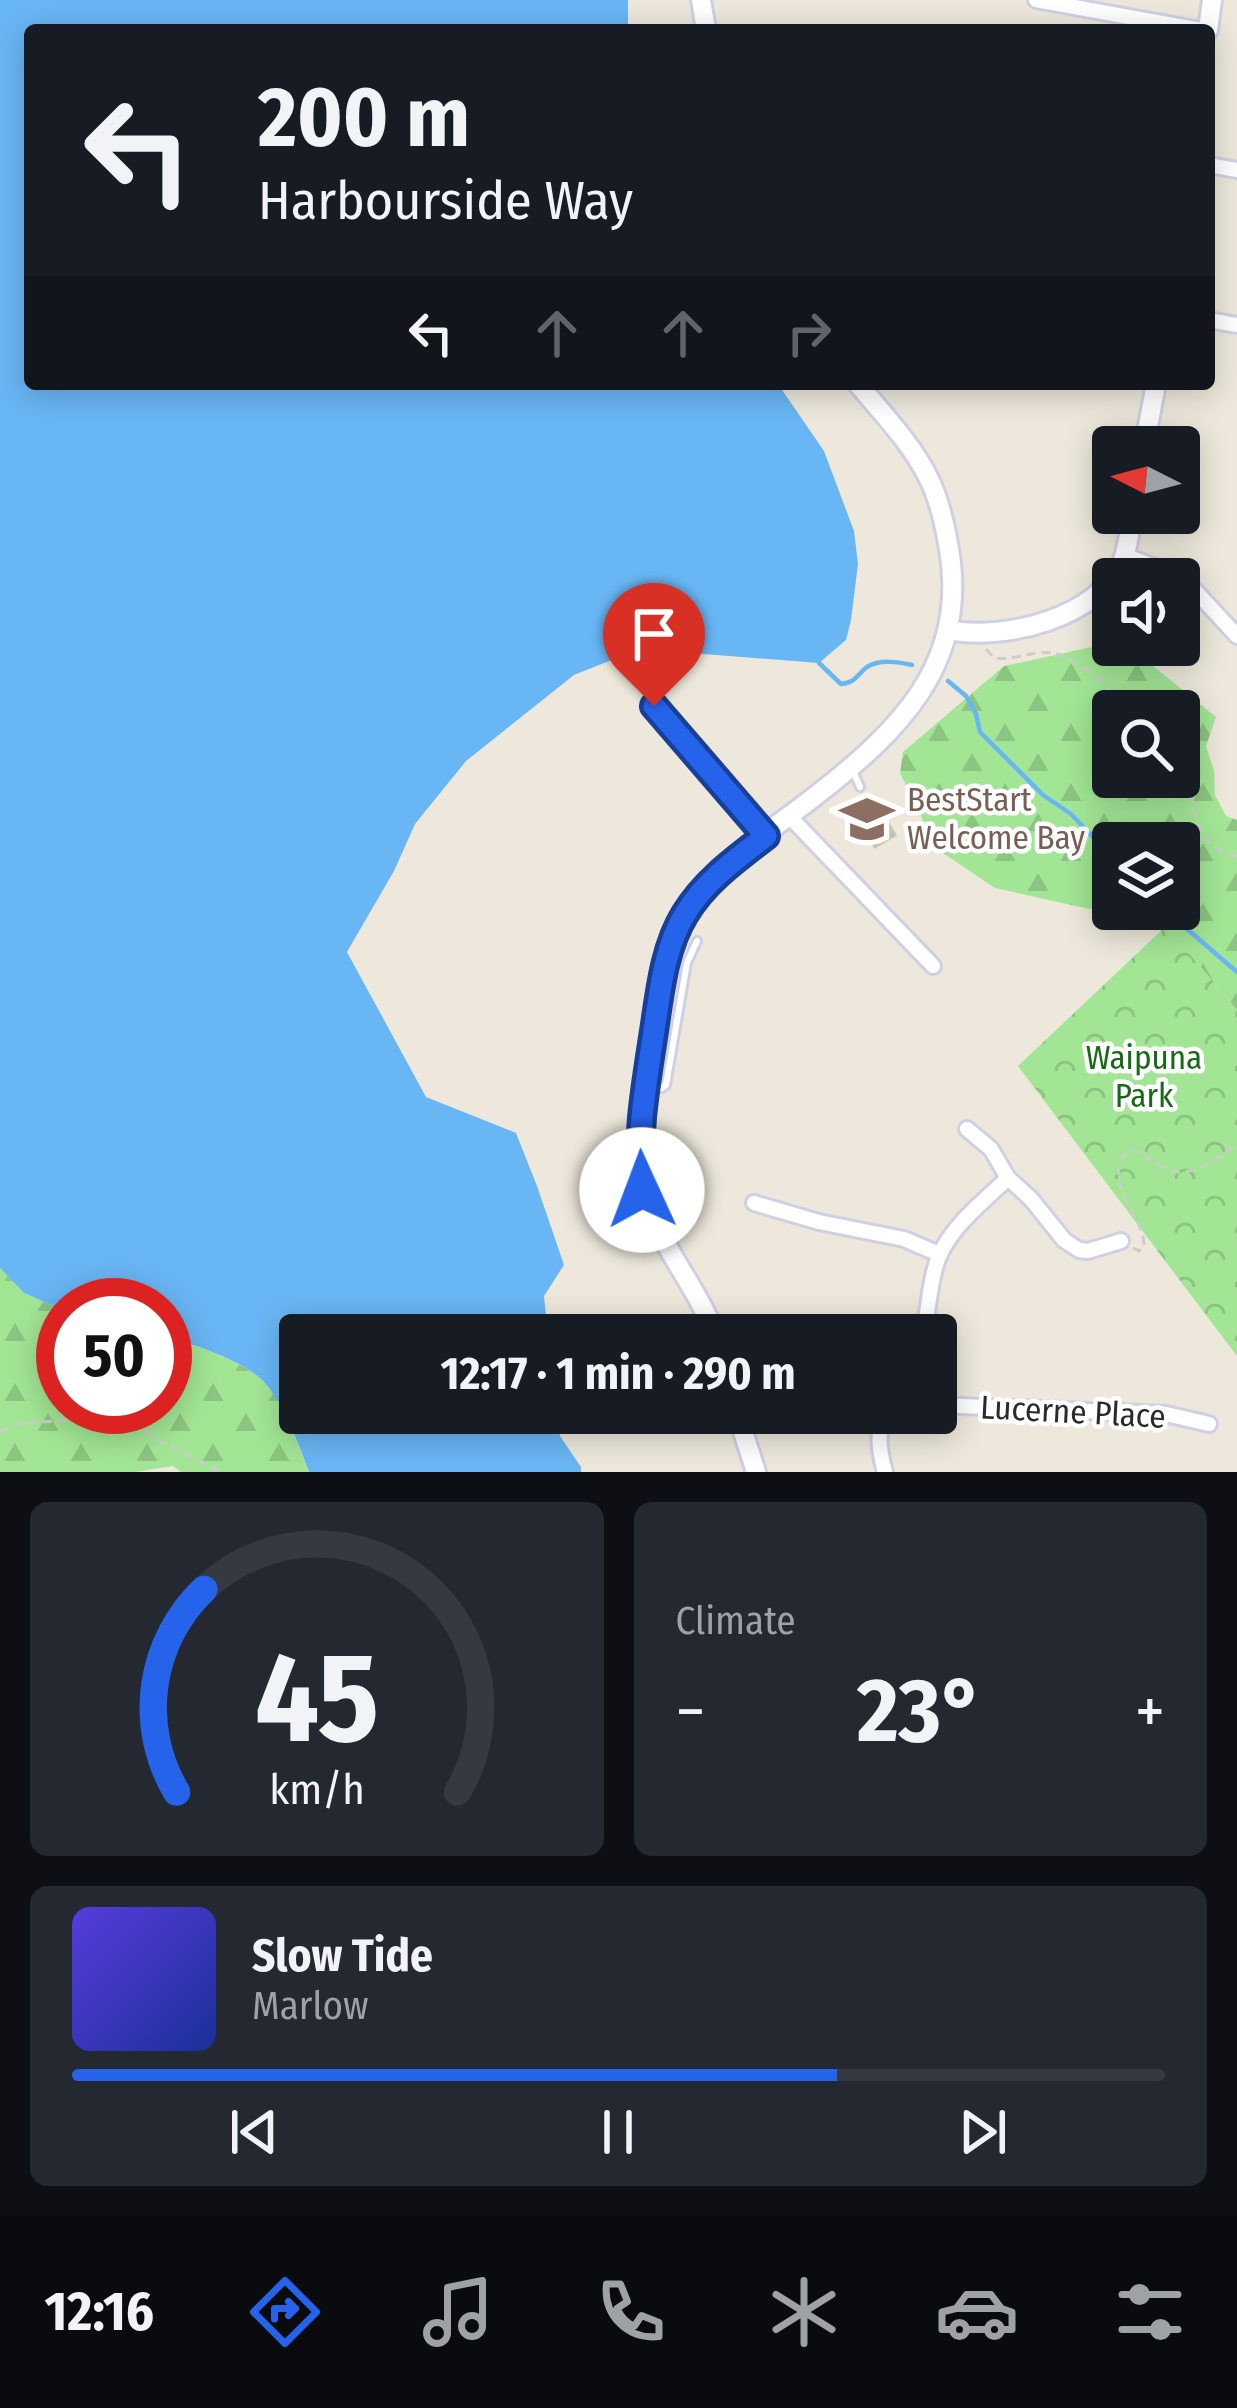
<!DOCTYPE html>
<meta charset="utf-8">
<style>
:root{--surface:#171b24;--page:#242831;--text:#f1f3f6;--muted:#9ea1a6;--line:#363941;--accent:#2563eb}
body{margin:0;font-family:"Fira Sans Condensed",sans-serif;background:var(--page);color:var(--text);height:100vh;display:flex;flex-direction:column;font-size:45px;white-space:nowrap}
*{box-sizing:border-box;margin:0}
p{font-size:39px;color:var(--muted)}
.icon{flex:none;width:66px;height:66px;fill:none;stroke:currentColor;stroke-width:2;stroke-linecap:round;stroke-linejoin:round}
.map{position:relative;height:1472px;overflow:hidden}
.side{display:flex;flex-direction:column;gap:30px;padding:30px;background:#0d0f14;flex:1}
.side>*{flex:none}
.hud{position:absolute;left:24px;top:24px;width:1191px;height:366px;border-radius:12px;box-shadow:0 6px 30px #0003;background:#171b24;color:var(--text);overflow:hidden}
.needle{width:78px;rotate:276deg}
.tools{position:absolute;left:1092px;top:426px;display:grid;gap:24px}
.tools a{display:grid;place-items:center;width:108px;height:108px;border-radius:12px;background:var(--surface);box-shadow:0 6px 30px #0003;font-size:60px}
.speed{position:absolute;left:36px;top:1278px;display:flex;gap:24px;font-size:60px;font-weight:700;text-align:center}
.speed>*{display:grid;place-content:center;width:156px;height:156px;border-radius:50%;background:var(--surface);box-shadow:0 6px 30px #0003;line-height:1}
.speed .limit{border:18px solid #d22;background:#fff;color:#111}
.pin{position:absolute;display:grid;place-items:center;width:102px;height:102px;color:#fff;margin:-123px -51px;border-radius:50% 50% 50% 0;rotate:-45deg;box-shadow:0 0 12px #0007}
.pin .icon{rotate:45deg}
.me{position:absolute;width:132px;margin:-66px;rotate:358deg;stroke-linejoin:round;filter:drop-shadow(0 0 9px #0008)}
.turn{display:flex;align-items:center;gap:42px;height:252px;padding:0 36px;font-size:54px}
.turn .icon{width:156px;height:156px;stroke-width:2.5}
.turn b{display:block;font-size:84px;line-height:102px}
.lanes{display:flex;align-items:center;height:114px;padding:0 36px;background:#0003;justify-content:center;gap:60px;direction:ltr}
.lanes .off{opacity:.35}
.big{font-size:90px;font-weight:700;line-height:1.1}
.side .card{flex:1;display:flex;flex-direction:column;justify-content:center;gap:18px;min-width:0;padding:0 42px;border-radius:18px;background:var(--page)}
.side .dial{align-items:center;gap:0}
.dial svg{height:312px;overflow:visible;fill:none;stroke:var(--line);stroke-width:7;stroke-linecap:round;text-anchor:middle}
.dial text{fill:var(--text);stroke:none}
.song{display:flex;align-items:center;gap:36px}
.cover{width:144px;height:144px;border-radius:18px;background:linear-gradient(135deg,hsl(250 70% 55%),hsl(230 70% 35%))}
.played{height:12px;border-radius:6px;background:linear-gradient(90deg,var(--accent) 70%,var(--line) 70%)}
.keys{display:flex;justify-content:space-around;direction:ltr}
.heat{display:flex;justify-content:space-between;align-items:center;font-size:66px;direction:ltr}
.side .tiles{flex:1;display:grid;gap:30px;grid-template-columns:1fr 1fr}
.card:last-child{grid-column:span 2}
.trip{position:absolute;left:279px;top:1314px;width:678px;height:120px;border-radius:12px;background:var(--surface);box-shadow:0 6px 30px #0003;font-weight:700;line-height:120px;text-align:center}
.dock{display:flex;height:192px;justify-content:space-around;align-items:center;background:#090b0e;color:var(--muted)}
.dock .icon{width:84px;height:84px}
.dock .selected{color:var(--accent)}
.dock b{font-size:54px;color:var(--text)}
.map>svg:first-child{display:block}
</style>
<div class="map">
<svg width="1237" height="1472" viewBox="0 0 1237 1472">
<defs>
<pattern id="forest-firs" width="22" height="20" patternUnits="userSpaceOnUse" patternTransform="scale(3)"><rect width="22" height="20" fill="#a2e695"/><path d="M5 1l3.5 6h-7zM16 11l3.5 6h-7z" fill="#8cc581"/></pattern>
<pattern id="park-crowns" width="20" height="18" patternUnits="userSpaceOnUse" patternTransform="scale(3)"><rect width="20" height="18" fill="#a2e695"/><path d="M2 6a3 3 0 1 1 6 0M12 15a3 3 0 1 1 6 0" fill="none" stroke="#8cc581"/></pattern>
<pattern id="building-cross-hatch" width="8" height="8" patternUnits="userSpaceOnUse" patternTransform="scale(3)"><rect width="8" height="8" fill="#c8c5bb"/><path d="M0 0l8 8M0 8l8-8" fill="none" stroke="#aca9a1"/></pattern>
</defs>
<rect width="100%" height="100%" fill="#ede8db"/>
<path fill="url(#forest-firs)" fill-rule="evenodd" d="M1113,638V645H1127L1216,717L1206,746L1214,771L1215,795L1226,816L1237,820V1010L1166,926L995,888L937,849L900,773L903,752L1004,666L1101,645ZM1113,711H1179V777H1113ZM1113,843H1179V909H1113Z
M0,1268L24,1293L63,1310V1407H165V1337C194,1345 238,1359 261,1379C281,1397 299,1447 309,1472H181L173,1466L135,1472H0Z"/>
<path fill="url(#park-crowns)" d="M1166,926L1237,1010V1356L1018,1066Z"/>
<path fill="#69b6f4" d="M0,0H628V30H30V384H778L824,451L854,531L858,564L851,620L846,640L819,663L639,649L574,675L466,761L415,824L394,871L347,952L426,1097L516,1133L537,1186L564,1265L544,1296L548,1335H300V1413H557L560,1436L581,1467V1472H309C300,1447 280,1396 261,1379C237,1358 195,1345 165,1337V1305H63V1310L24,1293L0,1268Z"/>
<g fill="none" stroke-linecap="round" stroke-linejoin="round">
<path stroke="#69b6f4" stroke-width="4.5" d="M819,663L841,684C857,682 855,676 867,667C880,659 898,662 912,665
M948,681L966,696L976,714L980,732L1043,795L1071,814L1113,858
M1164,909L1237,972"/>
</g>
<path fill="url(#building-cross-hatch)" stroke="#c8c5b5" stroke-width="3" d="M873,798L895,835L875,847L868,835L865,837L854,820L858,818L853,810Z"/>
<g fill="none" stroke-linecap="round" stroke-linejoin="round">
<defs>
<path id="lane" d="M853,771L860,787
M648,1088H662L666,1085L687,963L697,941"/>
<path id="street" d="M1036,0L1201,30
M1209,165L1237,170
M1209,320L1237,325
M1124,555L1166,571L1189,584L1237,636
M654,706L766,836
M789,816L933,966
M967,1129L991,1149L1008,1178L1031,1199L1064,1240L1079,1250L1088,1251L1121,1241
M754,1203L819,1222L904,1239L939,1254
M923,1335C929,1310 929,1282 938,1259C950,1227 984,1201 1008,1178
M936,1405L1166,1414L1209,1424
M884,1413C877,1434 879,1451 885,1472"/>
<path id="secondary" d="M701,0L706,30
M1208,30L1212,0
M1144,447L1156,384
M948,630C1004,641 1100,618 1123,560C1128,546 1130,528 1133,513
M715,1335C694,1278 646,1232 640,1170C635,1118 658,956 686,912C716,864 771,831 814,797C898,732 969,664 949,549C945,525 940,501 929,479C912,444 883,414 858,384
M737,1413L756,1472"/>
</defs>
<use href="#lane" stroke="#d0d0e4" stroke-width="12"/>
<use href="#street" stroke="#d0d0e4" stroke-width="20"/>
<use href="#secondary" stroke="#d0d0e4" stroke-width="24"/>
<path stroke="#ccc" stroke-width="3" stroke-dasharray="9 6" stroke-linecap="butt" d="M986,649L994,658C1014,661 1032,650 1053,653C1078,657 1114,694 1133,711
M1179,751C1201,785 1178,844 1237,856
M1133,1248L1139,1251L1144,1246C1144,1214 1098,1180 1129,1150C1144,1152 1150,1161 1164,1168C1190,1181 1217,1159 1237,1144
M0,1432L15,1424L111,1417L130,1422L154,1438L221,1472"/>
<use href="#lane" stroke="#fff" stroke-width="6"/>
<use href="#street" stroke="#fff" stroke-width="14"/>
<use href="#secondary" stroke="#fff" stroke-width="18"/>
</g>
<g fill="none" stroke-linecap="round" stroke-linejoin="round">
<defs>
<path id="route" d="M642,1190C636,1136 646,1084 654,1031C660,992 664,948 685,914C705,881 736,859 766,836L654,706"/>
</defs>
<use href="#route" stroke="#184099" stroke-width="30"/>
<use href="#route" stroke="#2563eb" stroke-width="21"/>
</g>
<defs>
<symbol id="school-bare" viewBox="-9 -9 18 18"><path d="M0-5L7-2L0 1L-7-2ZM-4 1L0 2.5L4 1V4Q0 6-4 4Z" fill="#8d6e63" stroke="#fff" stroke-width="2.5" paint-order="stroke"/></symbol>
</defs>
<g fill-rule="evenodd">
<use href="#school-bare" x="829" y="781" width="76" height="76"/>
</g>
<g text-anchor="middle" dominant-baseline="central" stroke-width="9" stroke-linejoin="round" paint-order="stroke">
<g font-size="33" fill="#785e54" stroke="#fff" text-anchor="start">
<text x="907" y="800">BestStart<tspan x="907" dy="38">Welcome Bay</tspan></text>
</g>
<g font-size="33" fill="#196a16" stroke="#fff">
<text x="1144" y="1058">Waipuna<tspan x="1144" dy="38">Park</tspan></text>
</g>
<g font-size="33" fill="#2a2a2a" stroke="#fff">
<text transform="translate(1073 1412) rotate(3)">Lucerne Place</text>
</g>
</g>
</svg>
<div class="tools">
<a><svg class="needle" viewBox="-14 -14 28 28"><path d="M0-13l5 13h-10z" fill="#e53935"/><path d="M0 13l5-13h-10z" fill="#9ea1a6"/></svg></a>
<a><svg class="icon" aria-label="sound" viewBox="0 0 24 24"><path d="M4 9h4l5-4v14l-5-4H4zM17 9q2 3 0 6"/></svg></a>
<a><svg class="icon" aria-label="search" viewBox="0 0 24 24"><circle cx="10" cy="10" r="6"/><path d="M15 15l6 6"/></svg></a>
<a><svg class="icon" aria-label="layers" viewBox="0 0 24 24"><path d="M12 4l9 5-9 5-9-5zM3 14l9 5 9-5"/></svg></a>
</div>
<div class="speed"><div class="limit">50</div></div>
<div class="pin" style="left:654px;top:706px;background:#d93025"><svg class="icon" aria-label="arrive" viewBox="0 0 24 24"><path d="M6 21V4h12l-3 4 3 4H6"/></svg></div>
<svg class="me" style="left:642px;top:1190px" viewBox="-20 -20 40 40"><circle r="19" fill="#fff"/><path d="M0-13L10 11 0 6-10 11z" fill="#2563eb"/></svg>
<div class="trip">12:17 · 1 min · 290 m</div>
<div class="hud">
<div class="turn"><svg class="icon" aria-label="left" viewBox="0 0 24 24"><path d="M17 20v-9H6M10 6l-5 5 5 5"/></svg><div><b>200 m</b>Harbourside Way</div></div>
<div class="lanes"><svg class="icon" aria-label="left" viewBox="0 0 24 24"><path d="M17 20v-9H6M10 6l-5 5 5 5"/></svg><svg class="icon off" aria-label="ahead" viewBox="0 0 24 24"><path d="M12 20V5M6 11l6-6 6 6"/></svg><svg class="icon off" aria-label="ahead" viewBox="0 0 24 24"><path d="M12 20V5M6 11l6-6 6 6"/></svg><svg class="icon off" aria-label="right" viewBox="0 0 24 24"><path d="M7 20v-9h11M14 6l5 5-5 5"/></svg></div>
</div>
</div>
<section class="side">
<div class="tiles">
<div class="card dial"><svg viewBox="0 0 100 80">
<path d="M14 69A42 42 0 1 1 86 69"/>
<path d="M14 69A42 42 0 0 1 21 17" stroke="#2563eb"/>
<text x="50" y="56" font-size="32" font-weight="700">45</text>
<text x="50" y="72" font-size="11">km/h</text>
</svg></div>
<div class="card"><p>Climate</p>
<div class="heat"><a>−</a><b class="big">23°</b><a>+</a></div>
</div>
<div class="card">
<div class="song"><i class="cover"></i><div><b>Slow Tide</b><p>Marlow</p></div></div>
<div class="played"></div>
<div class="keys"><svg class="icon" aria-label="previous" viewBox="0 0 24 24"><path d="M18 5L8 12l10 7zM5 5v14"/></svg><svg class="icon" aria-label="pause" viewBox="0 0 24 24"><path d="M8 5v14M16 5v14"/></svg><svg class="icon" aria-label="next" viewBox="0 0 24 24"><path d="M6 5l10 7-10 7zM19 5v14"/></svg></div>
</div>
</div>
</section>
<nav class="dock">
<b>12:16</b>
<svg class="icon selected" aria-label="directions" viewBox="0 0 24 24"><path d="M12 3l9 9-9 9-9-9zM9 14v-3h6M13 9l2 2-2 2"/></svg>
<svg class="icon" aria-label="music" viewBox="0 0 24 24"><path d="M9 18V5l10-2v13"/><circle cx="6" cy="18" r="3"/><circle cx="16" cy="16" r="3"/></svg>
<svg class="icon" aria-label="phone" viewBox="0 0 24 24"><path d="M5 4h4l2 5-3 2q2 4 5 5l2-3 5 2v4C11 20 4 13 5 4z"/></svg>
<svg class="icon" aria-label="climate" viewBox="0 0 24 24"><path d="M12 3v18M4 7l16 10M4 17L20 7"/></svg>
<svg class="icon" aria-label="car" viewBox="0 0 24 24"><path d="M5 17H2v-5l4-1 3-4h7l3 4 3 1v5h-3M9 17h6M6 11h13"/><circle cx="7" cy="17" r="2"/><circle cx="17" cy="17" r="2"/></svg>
<svg class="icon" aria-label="filters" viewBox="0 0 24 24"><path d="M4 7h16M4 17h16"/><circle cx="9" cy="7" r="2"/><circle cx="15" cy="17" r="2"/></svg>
</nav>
